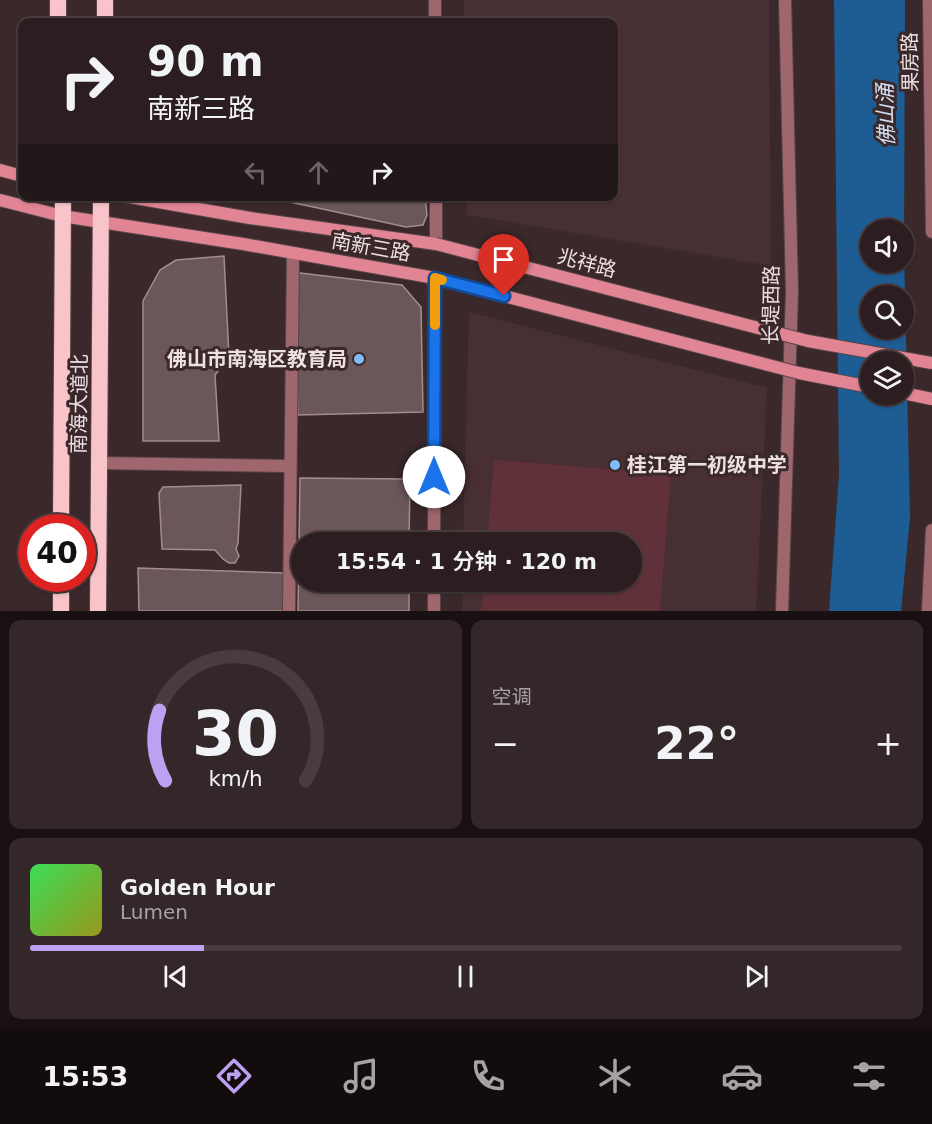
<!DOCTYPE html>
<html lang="zh">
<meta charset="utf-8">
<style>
:root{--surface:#2c1e20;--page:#342729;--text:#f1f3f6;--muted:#a6a2a5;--line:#483c3e;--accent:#bca0f2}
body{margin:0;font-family:"DejaVu Sans","Noto Sans SC",sans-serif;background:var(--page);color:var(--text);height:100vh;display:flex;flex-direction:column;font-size:22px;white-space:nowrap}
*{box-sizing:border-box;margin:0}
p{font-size:20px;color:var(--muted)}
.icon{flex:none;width:33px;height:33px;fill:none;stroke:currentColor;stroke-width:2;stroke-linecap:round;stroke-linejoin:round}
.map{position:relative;height:611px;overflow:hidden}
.drawer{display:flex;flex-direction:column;gap:9px;padding:9px;background:#181012;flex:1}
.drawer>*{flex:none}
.top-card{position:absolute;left:18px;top:18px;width:600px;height:183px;border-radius:12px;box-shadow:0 2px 4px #0004,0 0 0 2px var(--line);background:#2c1e20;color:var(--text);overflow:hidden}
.tools{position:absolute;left:860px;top:219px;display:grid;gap:12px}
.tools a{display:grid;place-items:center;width:54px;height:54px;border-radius:50%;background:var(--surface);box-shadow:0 2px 4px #0004,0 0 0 2px var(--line);font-size:30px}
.speed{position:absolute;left:18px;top:514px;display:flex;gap:12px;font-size:30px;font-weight:700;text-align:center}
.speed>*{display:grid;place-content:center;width:78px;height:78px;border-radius:50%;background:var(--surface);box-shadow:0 2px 4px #0004,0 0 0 2px var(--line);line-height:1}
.speed .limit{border:9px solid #d22;background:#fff;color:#111}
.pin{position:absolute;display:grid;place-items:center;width:51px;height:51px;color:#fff;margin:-62px -26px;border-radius:50% 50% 50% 0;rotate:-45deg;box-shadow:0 0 6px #0007}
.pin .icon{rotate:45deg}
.me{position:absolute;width:66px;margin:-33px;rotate:0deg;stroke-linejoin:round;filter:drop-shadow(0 0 4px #0008)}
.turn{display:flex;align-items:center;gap:21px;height:126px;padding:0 30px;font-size:27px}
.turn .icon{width:78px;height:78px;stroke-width:2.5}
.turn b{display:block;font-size:42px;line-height:51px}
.lanes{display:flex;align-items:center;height:57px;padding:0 30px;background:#0003;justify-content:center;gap:30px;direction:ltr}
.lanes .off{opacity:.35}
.big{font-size:45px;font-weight:600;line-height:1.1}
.drawer .widget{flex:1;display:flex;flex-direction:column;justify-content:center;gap:9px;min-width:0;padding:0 21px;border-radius:12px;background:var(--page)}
.drawer .dial{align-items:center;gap:0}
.dial svg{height:156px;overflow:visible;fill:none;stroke:var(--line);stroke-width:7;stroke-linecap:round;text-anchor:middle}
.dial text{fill:var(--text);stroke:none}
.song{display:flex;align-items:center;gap:18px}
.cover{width:72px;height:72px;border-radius:9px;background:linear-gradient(135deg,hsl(130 70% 55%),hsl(60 70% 35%))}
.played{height:6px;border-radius:3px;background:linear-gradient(90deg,var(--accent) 20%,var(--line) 20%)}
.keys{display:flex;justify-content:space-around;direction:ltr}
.heat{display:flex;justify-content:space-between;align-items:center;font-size:33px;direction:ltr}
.drawer .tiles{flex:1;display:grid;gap:9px;grid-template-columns:1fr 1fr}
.widget:last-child{grid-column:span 2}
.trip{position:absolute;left:291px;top:532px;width:351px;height:60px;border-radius:30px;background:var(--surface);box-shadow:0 2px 4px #0004,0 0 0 2px var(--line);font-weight:600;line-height:60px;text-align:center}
.tabs{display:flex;height:96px;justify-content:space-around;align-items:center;background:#120c0d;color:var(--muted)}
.tabs .icon{width:42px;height:42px}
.tabs .current{color:var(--accent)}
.tabs b{font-size:27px;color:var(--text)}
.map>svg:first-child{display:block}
</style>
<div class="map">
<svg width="932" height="611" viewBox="0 0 932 611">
<rect width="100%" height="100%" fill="#3a282a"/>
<path fill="#482f33" d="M464,0H769L771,266L467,215V197L614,196V22H464Z
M469,312L767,388L756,611H462L463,582H632V543H463Z"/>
<path fill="#603139" d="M494,460L671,474L660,611H481L484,582H632V543H487Z"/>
<path fill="#1d5d94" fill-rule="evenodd" d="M834,0H905L904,250L910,518L901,611H829L839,475ZM870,230H903V262H870ZM870,296H903V328H870ZM870,362H903V394H870Z"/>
<path fill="#6b5759" stroke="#a38c8f" stroke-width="1.5" d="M262,196H425L427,215L423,225L406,227Z
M224,256L229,357L215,375L219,441H143V301L160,270L176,260Z
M300,273L402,285L421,307L423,412L298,415L293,280Z
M300,478L410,479L409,543H302V582H409V611H298Z
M241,485L238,543L236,549L239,556L235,563H229L223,559L215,550L162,549L159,493L163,487Z
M138,568L284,573V611H139Z"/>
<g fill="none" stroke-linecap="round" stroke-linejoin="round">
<defs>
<path id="minor" d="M99,463L290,466
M289,611L293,253"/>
<path id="tertiary" d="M435,0V22
M929,0L932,232
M436,196V244
M434,543L435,278
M434,611V582
M782,611L792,291L785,0
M928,611L932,530"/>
<path id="secondary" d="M0,170L22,176
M124,196L250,218L436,244
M0,200L62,216L243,244L435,278
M903,393L932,399"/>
<path id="trunk" d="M58,0V22
M105,0V22
M61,528L63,196
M61,611V579
M98,611L101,196"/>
</defs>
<use href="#minor" stroke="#574547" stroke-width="14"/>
<use href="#tertiary" stroke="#574547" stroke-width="14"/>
<use href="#secondary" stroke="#574547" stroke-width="14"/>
<use href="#trunk" stroke="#574547" stroke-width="18"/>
<use href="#minor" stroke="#a0666e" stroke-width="12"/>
<use href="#tertiary" stroke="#a0666e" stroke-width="12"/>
<use href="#secondary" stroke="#e18493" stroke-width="12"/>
<use href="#trunk" stroke="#f8c4ca" stroke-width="16"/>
<defs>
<path id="secondary-bridge" d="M436,244L808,341L932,363
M435,278L799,373L870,387"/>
</defs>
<use href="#secondary-bridge" stroke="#574547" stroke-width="14" stroke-linecap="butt"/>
<use href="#secondary-bridge" stroke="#e18493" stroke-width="12"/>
</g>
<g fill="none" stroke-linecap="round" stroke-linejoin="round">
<defs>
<path id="route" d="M434,477L435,278L504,296"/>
</defs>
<use href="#route" stroke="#114b97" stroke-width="15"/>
<use href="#route" stroke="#1a73e8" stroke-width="10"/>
<path stroke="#f59e0b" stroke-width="10" d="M435,325V278L442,280"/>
</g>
<g fill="#7fbdfa" stroke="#3a282a" stroke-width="2">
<circle cx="359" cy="359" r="6"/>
<circle cx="615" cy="465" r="6"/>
</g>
<g text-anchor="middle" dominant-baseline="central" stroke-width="6" stroke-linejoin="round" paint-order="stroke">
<g font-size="20" fill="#ede0e1" stroke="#3a282a">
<text transform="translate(910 62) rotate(-91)">果房路</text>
<text transform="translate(371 247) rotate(10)">南新三路</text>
<text transform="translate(587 263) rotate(15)">兆祥路</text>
<text transform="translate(771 305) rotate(-89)">长堤西路</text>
<text transform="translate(79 404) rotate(-89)">南海大道北</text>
</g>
<g font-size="20" font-weight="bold" fill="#ede0e1" stroke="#3a282a" text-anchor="end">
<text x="347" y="359">佛山市南海区教育局</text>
<text x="627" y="465" text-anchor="start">桂江第一初级中学</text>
</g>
<g font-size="21" font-style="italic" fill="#d2e1f2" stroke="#3a282a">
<text transform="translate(886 115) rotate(-92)">佛山涌</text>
</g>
</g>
</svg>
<div class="tools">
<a><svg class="icon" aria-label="sound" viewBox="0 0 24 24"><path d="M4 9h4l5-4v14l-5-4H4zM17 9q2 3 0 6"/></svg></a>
<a><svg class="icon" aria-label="search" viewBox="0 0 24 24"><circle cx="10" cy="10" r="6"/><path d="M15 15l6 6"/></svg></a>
<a><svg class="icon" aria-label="layers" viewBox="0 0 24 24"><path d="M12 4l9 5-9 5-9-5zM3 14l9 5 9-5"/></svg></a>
</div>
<div class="speed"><div class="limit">40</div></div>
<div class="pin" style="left:504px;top:296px;background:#d93025"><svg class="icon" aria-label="arrive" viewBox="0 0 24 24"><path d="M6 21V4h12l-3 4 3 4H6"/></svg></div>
<svg class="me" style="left:434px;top:477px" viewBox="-20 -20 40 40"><circle r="19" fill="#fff"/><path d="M0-13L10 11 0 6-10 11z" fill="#1a73e8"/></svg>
<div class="trip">15:54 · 1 分钟 · 120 m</div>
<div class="top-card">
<div class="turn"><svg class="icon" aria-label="right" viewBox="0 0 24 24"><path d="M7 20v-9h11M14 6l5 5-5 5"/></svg><div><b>90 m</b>南新三路</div></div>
<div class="lanes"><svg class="icon off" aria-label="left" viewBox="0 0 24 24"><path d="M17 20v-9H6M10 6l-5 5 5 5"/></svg><svg class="icon off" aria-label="ahead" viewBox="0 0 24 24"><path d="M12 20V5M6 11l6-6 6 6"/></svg><svg class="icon" aria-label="right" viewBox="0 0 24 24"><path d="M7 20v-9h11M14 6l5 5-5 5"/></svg></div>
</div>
</div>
<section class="drawer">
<div class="tiles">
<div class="widget dial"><svg viewBox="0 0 100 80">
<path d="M14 69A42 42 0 1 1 86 69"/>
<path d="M14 69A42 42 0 0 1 11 33" stroke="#bca0f2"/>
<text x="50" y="56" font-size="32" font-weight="700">30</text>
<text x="50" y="72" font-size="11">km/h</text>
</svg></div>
<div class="widget"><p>空调</p>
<div class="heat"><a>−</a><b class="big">22°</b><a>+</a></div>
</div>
<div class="widget">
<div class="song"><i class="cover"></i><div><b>Golden Hour</b><p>Lumen</p></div></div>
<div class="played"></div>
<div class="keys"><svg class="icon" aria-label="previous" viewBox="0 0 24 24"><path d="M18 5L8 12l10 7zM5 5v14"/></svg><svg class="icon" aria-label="pause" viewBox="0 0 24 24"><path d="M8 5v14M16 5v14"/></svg><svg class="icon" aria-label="next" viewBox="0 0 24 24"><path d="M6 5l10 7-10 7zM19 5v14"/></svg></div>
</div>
</div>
</section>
<nav class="tabs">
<b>15:53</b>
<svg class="icon current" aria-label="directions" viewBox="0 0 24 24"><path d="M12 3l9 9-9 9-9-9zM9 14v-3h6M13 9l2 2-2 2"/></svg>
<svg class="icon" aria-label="music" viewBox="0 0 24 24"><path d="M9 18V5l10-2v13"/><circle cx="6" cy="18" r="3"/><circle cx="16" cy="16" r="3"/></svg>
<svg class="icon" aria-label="phone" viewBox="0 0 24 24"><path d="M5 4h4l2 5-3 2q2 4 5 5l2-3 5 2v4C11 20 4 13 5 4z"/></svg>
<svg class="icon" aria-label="climate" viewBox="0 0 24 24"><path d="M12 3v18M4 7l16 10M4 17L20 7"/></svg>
<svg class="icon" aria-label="car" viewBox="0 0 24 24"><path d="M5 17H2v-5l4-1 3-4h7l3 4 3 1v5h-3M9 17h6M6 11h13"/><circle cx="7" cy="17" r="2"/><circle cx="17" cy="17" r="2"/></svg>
<svg class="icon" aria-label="filters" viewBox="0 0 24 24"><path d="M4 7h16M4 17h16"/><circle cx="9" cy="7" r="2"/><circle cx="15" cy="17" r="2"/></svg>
</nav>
